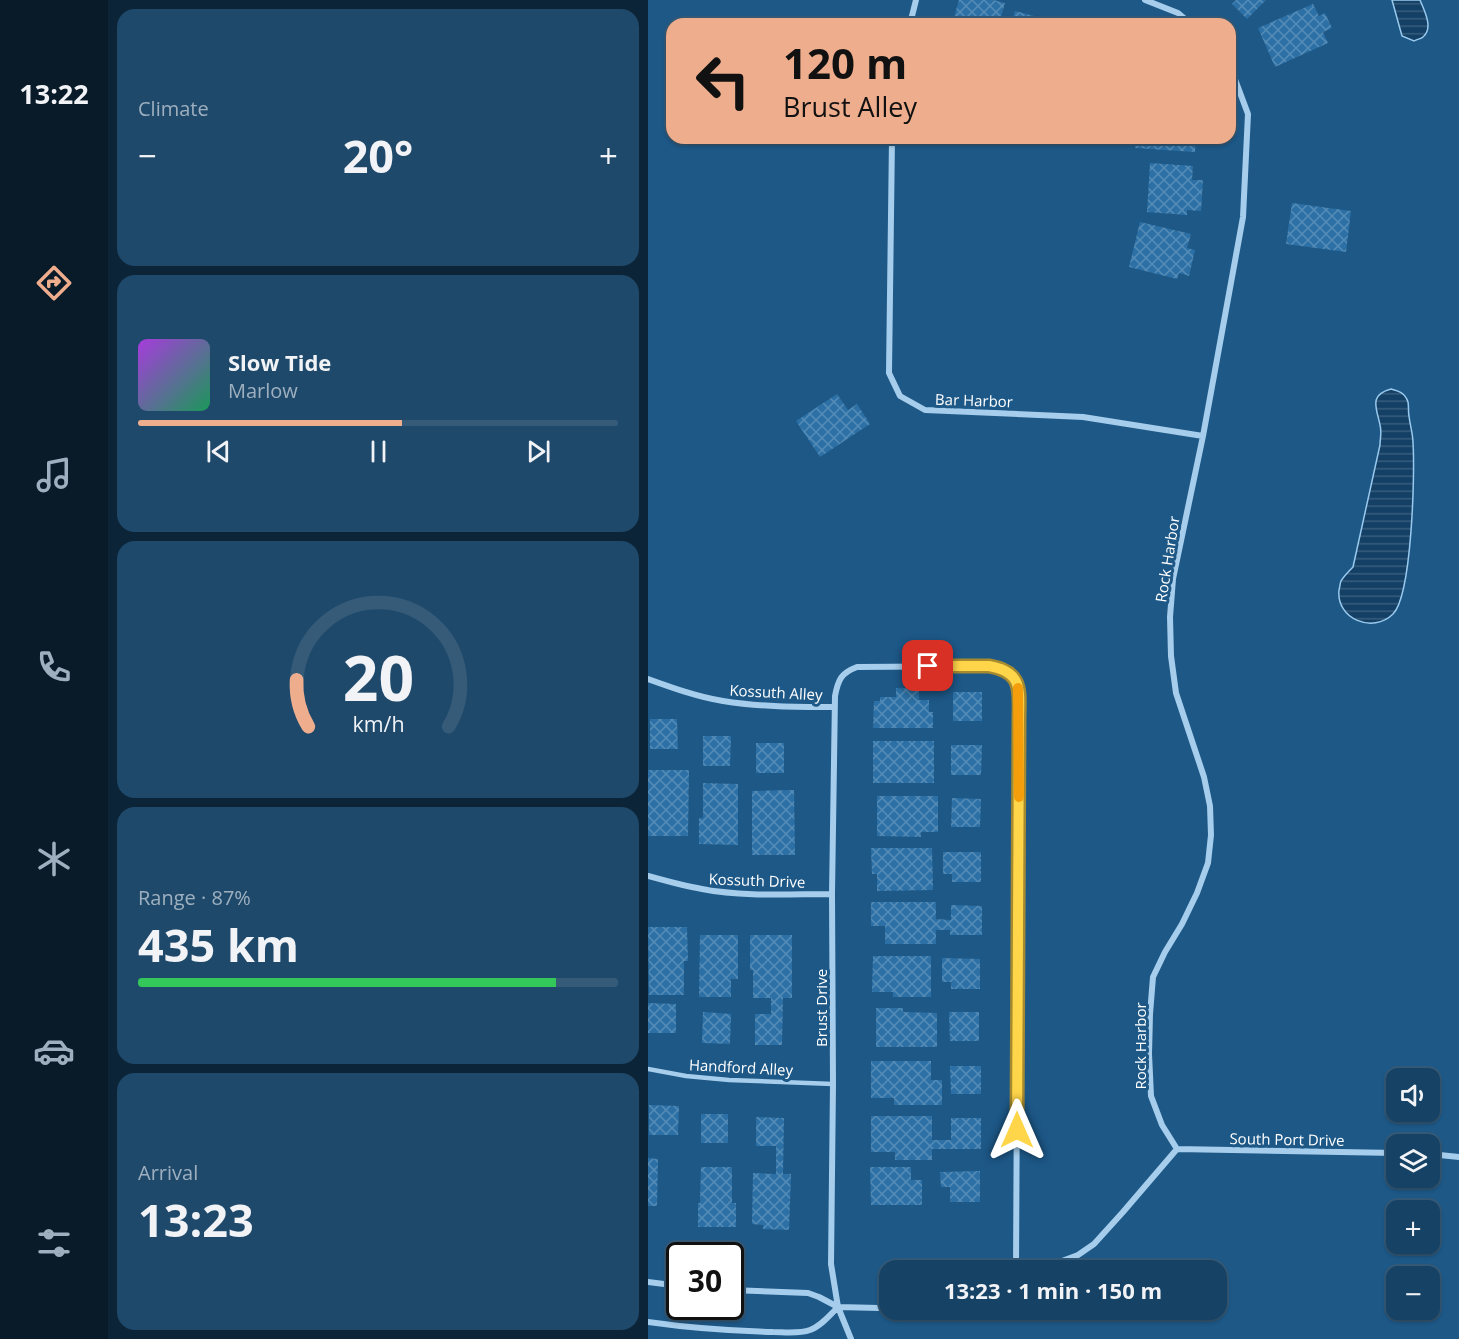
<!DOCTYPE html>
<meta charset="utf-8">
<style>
:root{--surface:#164265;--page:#1f496b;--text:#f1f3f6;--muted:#9eb0bf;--line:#355b79;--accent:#eead8d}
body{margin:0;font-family:"Open Sans",sans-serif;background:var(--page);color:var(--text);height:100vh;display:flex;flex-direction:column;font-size:22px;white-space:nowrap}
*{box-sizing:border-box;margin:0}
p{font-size:20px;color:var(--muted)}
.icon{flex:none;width:33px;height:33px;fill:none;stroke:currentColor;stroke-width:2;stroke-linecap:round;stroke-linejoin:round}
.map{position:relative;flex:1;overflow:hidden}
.side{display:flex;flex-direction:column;gap:9px;padding:9px;background:#0c2438;width:540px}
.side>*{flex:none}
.hud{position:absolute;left:18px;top:18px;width:570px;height:126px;border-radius:18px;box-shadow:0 2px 4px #0004,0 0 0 2px var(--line);background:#eead8d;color:#111;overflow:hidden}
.tools{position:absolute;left:738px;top:1068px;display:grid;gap:12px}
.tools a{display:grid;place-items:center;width:54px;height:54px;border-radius:12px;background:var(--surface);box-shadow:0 2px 4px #0004,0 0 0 2px var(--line);font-size:30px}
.speed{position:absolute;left:18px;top:1242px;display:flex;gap:12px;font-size:30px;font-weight:700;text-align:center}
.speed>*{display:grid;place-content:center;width:78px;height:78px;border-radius:50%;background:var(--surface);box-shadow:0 2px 4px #0004,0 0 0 2px var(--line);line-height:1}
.speed .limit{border:3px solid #111;border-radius:9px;background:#fff;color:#111}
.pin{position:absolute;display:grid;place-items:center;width:51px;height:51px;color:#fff;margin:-26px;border-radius:12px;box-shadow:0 3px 9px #0006}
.me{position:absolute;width:66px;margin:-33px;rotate:0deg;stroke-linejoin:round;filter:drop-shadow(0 0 4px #0008)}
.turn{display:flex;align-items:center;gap:21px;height:126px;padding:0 18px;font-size:27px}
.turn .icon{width:78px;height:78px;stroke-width:2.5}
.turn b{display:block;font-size:42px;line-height:51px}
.big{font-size:45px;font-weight:700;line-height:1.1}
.side .card{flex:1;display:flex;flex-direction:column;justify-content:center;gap:9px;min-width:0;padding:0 21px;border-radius:18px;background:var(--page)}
.side .dial{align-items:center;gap:0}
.dial svg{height:156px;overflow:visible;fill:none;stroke:var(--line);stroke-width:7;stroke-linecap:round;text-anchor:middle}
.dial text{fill:var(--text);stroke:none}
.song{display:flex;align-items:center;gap:18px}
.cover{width:72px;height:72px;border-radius:9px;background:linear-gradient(135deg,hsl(280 70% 55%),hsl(150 70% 35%))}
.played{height:6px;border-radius:3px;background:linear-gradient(90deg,var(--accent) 55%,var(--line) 55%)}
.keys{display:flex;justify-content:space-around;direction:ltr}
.heat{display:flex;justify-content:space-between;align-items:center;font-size:33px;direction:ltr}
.charge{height:9px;border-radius:4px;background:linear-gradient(90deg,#34c759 87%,var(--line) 0)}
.trip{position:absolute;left:231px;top:1260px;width:348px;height:60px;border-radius:18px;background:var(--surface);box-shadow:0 2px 4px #0004,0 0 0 2px var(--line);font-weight:700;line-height:60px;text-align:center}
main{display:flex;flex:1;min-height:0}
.tabs{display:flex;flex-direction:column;width:108px;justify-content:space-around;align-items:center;background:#091a28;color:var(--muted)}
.tabs .icon{width:42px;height:42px}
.tabs .selected{color:var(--accent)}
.tabs b{font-size:27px;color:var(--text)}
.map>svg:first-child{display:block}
</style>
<main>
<nav class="tabs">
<b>13:22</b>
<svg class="icon selected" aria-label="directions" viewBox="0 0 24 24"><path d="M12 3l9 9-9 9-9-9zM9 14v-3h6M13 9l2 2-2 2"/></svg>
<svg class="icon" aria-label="music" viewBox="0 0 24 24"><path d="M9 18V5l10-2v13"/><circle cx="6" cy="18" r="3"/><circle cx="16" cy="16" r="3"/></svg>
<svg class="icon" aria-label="phone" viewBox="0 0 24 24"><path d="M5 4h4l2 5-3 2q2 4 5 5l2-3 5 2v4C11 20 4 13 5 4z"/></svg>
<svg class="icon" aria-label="climate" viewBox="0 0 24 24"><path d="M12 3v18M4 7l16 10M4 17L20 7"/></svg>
<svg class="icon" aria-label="car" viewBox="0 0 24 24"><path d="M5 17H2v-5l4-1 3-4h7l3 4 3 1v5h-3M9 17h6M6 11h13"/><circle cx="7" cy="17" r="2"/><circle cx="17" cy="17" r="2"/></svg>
<svg class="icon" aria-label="filters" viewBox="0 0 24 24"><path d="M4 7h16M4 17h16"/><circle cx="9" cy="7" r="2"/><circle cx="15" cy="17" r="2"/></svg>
</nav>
<section class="side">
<div class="card"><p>Climate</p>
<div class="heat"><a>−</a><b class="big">20°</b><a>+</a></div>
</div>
<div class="card">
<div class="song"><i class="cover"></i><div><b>Slow Tide</b><p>Marlow</p></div></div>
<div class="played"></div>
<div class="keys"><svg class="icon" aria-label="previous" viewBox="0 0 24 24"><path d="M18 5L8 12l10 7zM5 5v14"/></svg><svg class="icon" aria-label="pause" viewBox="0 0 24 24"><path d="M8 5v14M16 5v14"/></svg><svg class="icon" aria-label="next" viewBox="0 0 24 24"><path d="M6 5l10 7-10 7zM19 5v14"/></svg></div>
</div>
<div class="card dial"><svg viewBox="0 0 100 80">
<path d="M14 69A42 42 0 1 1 86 69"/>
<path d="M14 69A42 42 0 0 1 8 45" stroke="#eead8d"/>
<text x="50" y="56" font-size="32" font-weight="700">20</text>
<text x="50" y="72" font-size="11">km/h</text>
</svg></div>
<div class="card"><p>Range · 87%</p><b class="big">435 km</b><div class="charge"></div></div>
<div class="card"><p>Arrival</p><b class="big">13:23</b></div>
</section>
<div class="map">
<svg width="811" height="1339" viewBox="0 0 811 1339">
<defs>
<pattern id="water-rules" width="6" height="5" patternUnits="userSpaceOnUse" patternTransform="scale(1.5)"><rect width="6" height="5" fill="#144066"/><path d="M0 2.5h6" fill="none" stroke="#375d7d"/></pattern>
<pattern id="building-cross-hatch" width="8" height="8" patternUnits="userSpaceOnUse" patternTransform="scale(1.5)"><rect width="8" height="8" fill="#2c70a5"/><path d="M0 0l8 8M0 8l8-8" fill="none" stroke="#568db7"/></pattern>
</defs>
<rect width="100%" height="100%" fill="#1d5887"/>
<path fill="url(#water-rules)" stroke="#99caed" stroke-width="1.5" d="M744,0H772C776,10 786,28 775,37C773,39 769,39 766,41L754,36Z
M743,389C751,391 757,393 760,402C761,407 760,412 761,416C762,425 765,434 765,443C767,473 764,595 745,614C725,634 688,619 691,590C692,587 692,583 693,581C696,576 701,571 705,567L732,445C732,439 734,432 732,425C729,409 720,395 743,389Z"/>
<path fill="url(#building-cross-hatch)" d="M311,0H346L357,3L351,24H304Z
M588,0H618L599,19L584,4Z
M665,4L671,16L677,13L684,28L675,32L680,43L627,67L610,28Z
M367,11L413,23V24H363Z
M488,138H548L547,152L487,148Z
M502,163L545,166L544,180H555L553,211L539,210V215L499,212Z
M644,203L703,211L698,252L638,244Z
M492,222L543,234L539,248L547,250L541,276L531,273L529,279L481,267Z
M189,394L200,410L209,404L222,424L172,457L148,421Z
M248,688L271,689V700H281V712H285V728H225L226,701H232V697H248Z
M305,692H334V721H305Z
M2,719H29L30,749H2Z
M55,736H83L82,766H55Z
M225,741H286V783H225Z
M108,743H136V773H108Z
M303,745H334L333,775H303Z
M0,770H41L40,836H0Z
M55,783L90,784V845L51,844V818H55Z
M146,790L147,855H104V791Z
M229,796H290V832H273V837L229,836Z
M304,798L333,799L332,827H303Z
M223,848H284L285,890L229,891V874H224Z
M295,852H333V882H304V874H295Z
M223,902H288V919L303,920V905L334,906V935H302V930H288V944H237V926H223Z
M0,927H39L40,961H36V995H1Z
M52,935H90V979H83V997H51Z
M102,935H144V998H135L134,1045H107V1014H123V998H105V970H102Z
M225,956H283V997H245V992H224Z
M294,958L332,959V989H303V982H294Z
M0,1003L28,1004V1033H0Z
M228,1008H255V1012L289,1013V1047H228Z
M55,1012L83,1014L82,1044L54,1043Z
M301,1012H331V1041H302Z
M223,1061H283V1080H294V1105H246V1098H223Z
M302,1066H333V1094H303Z
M1,1105L31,1106L30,1135H1Z
M53,1114H80V1143H53Z
M223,1116H284V1140H303V1118H333V1149H284V1160H247V1152H223Z
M108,1117L136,1118L135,1174H143L141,1230L115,1229V1225L104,1224L105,1173L128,1174V1146H108Z
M0,1158L10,1159L9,1206H0Z
M53,1167H84V1203H88V1227H50V1203H52Z
M222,1167H263V1180H274V1205H223Z
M332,1171V1202H302V1187H293L292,1172Z"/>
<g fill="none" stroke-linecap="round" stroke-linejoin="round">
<path stroke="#a6cdeb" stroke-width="4.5" d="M0,1069L38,1076L81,1080L185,1084"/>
<path stroke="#a6cdeb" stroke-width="6" d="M497,0L530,13L543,24
M262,24L268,0
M244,138L241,373L252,396L277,410L435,417L555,436
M0,679C25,688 50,697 75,701C112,707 149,707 186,707
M0,876C18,881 36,886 54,889C96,897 141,894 184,894
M529,1149L514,1125L503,1096L501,1054L502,1014L505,977L517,952L534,924L549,893L560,863L563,835L562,806L556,777L528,693L523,656L522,617L525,579L555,436L595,217L600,114L582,66
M529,1149L748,1153
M782,1154L811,1157
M390,1270L430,1255L446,1244L475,1212L529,1149
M0,1282L32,1286
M82,1290L160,1293L171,1297L190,1307L231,1308L242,1306
M0,1322C42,1328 83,1331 125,1332C136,1332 151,1334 162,1330C173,1326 182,1315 190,1307
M203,1339L190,1307L183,1264L185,1084L184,894L187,696C190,680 193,673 209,667L341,666C362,670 369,676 371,697L368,1270"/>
</g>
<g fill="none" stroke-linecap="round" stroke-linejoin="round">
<defs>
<path id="route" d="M280,666H341C376,672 371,691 371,720L369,1130"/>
</defs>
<use href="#route" stroke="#a68a30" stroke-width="15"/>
<use href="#route" stroke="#ffd54a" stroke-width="10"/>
<path stroke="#f59e0b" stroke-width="10" d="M370,688L371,797"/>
</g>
<g text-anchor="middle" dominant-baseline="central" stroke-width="6" stroke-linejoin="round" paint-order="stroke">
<g font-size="15" fill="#fff" stroke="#1d5887">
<text transform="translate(326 400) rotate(2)">Bar Harbor</text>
<text transform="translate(519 559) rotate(-81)">Rock Harbor</text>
<text transform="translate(128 692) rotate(3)">Kossuth Alley</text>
<text transform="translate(109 880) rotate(2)">Kossuth Drive</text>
<text transform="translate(173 1008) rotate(-90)">Brust Drive</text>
<text transform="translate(492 1046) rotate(-90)">Rock Harbor</text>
<text transform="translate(93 1067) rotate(3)">Handford Alley</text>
<text transform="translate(639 1139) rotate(1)">South Port Drive</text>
</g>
</g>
</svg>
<div class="tools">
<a><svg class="icon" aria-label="sound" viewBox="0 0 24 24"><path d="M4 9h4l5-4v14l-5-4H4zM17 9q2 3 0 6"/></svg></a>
<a><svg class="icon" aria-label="layers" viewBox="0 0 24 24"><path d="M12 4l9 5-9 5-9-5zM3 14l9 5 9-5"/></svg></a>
<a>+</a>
<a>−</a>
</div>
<div class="speed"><div class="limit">30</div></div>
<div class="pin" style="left:280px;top:666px;background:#d93025"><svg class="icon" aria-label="arrive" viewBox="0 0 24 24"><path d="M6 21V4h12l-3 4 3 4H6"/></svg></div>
<svg class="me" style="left:369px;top:1130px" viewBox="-20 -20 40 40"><path d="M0-17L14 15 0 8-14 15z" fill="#ffd54a" stroke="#fff" stroke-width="4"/></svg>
<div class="trip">13:23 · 1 min · 150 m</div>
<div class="hud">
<div class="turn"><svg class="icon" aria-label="left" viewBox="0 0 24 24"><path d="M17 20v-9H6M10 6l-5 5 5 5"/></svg><div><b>120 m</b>Brust Alley</div></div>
</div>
</div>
</main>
